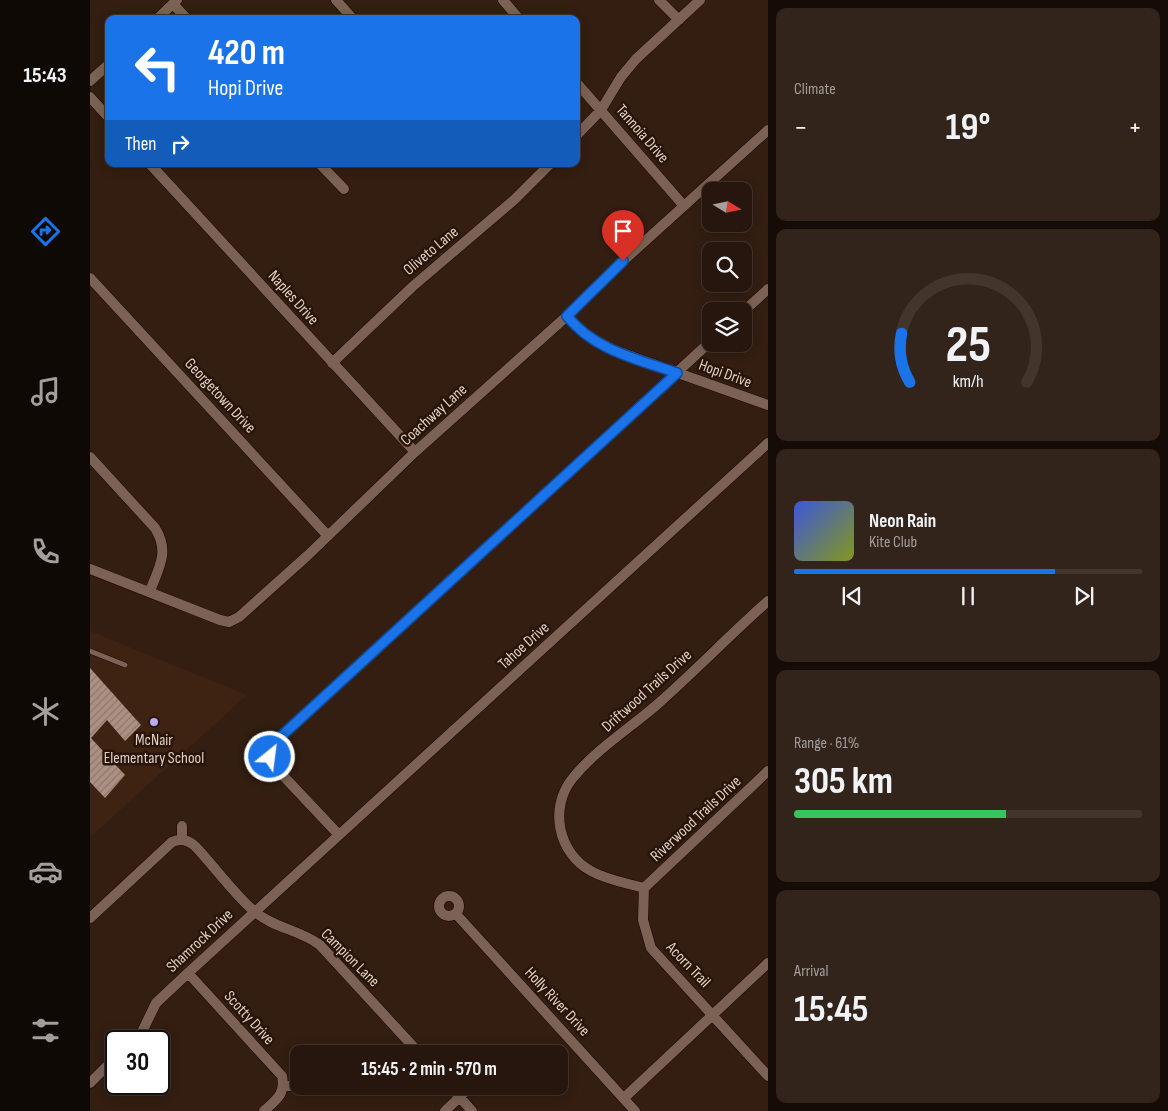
<!DOCTYPE html>
<meta charset="utf-8">
<style>
:root{--surface:#26160d;--page:#32231b;--text:#f1f3f6;--muted:#a49f9d;--line:#42352e;--accent:#1a73e8}
body{margin:0;font-family:"Sofia Sans Condensed",sans-serif;background:var(--page);color:var(--text);height:100vh;display:flex;flex-direction:column;font-size:19px;white-space:nowrap}
*{box-sizing:border-box;margin:0}
p{font-size:16px;color:var(--muted)}
.icon{flex:none;width:28px;height:28px;fill:none;stroke:currentColor;stroke-width:2;stroke-linecap:round;stroke-linejoin:round}
.map{position:relative;flex:1;overflow:hidden}
.side{display:flex;flex-direction:column;gap:8px;padding:8px;background:#150c07;width:400px}
.side>*{flex:none}
.guide{position:absolute;left:15px;top:15px;width:475px;height:152px;border-radius:10px;box-shadow:0 2px 12px #0003,0 0 0 1px var(--line);background:#1a73e8;color:#fff;overflow:hidden}
.needle{width:32px;rotate:100deg}
.buttons{position:absolute;left:612px;top:182px;display:grid;gap:10px}
.buttons a{display:grid;place-items:center;width:50px;height:50px;border-radius:10px;background:var(--surface);box-shadow:0 2px 12px #0003,0 0 0 1px var(--line);font-size:25px}
.speed{position:absolute;left:15px;top:1030px;display:flex;gap:10px;font-size:25px;font-weight:700;text-align:center}
.speed>*{display:grid;place-content:center;width:65px;height:65px;border-radius:50%;background:var(--surface);box-shadow:0 2px 12px #0003,0 0 0 1px var(--line);line-height:1}
.speed .limit{border:2px solid #111;border-radius:8px;background:#fff;color:#111}
.pin{position:absolute;display:grid;place-items:center;width:42px;height:42px;color:#fff;margin:-51px -21px;border-radius:50% 50% 50% 0;rotate:-45deg;box-shadow:0 0 5px #0007}
.pin .icon{rotate:45deg}
.me{position:absolute;width:55px;margin:-28px;rotate:29deg;stroke-linejoin:round;filter:drop-shadow(0 0 4px #0008)}
.turn{display:flex;align-items:center;gap:18px;height:105px;padding:0 20px;font-size:22px}
.turn .icon{width:65px;height:65px;stroke-width:2.5}
.turn b{display:block;font-size:35px;line-height:42px}
.then{display:flex;align-items:center;height:48px;padding:0 20px;background:#0003;gap:10px;font-size:19px}
.big{font-size:38px;font-weight:700;line-height:1.1}
.side .card{flex:1;display:flex;flex-direction:column;justify-content:center;gap:8px;min-width:0;padding:0 18px;border-radius:10px;background:var(--page)}
.side .dial{align-items:center;gap:0}
.dial svg{height:130px;overflow:visible;fill:none;stroke:var(--line);stroke-width:7;stroke-linecap:round;text-anchor:middle}
.dial text{fill:var(--text);stroke:none}
.song{display:flex;align-items:center;gap:15px}
.cover{width:60px;height:60px;border-radius:8px;background:linear-gradient(135deg,hsl(230 70% 55%),hsl(70 70% 35%))}
.played{height:5px;border-radius:2px;background:linear-gradient(90deg,var(--accent) 75%,var(--line) 75%)}
.keys{display:flex;justify-content:space-around;direction:ltr}
.heat{display:flex;justify-content:space-between;align-items:center;font-size:28px;direction:ltr}
.charge{height:8px;border-radius:4px;background:linear-gradient(90deg,#34c759 61%,var(--line) 0)}
.trip{position:absolute;left:200px;top:1045px;width:278px;height:50px;border-radius:10px;background:var(--surface);box-shadow:0 2px 12px #0003,0 0 0 1px var(--line);font-weight:700;line-height:50px;text-align:center}
main{display:flex;flex:1;min-height:0}
.dock{display:flex;flex-direction:column;width:90px;justify-content:space-around;align-items:center;background:#0f0905;color:var(--muted)}
.dock .icon{width:35px;height:35px}
.dock .on{color:var(--accent)}
.dock b{font-size:22px;color:var(--text)}
.map>svg:first-child{display:block}
</style>
<main>
<nav class="dock">
<b>15:43</b>
<svg class="icon on" aria-label="directions" viewBox="0 0 24 24"><path d="M12 3l9 9-9 9-9-9zM9 14v-3h6M13 9l2 2-2 2"/></svg>
<svg class="icon" aria-label="music" viewBox="0 0 24 24"><path d="M9 18V5l10-2v13"/><circle cx="6" cy="18" r="3"/><circle cx="16" cy="16" r="3"/></svg>
<svg class="icon" aria-label="phone" viewBox="0 0 24 24"><path d="M5 4h4l2 5-3 2q2 4 5 5l2-3 5 2v4C11 20 4 13 5 4z"/></svg>
<svg class="icon" aria-label="climate" viewBox="0 0 24 24"><path d="M12 3v18M4 7l16 10M4 17L20 7"/></svg>
<svg class="icon" aria-label="car" viewBox="0 0 24 24"><path d="M5 17H2v-5l4-1 3-4h7l3 4 3 1v5h-3M9 17h6M6 11h13"/><circle cx="7" cy="17" r="2"/><circle cx="17" cy="17" r="2"/></svg>
<svg class="icon" aria-label="filters" viewBox="0 0 24 24"><path d="M4 7h16M4 17h16"/><circle cx="9" cy="7" r="2"/><circle cx="15" cy="17" r="2"/></svg>
</nav>
<div class="map">
<svg width="678" height="1111" viewBox="0 0 678 1111">
<defs>
<pattern id="building-hatch" width="6" height="6" patternUnits="userSpaceOnUse" patternTransform="scale(1.25)"><rect width="6" height="6" fill="#ac9182"/><path d="M-1 1l2-2M0 6l6-6M5 7l2-2" fill="none" stroke="#8c786d"/></pattern>
</defs>
<rect width="100%" height="100%" fill="#331e11"/>
<path fill="#3e2212" d="M0,631L157,695L0,837Z"/>
<path fill="url(#building-hatch)" d="M0,668L51,725L35,741L17,720L1,738L35,775L15,798L0,782Z"/>
<g fill="none" stroke-linecap="round" stroke-linejoin="round">
<defs>
<path id="lane" d="M0,651L35,665"/>
<path id="street" d="M246,0L263,19
M413,0L429,19
M569,0L589,20
M83,4L97,19
M67,19L87,0
M0,81L19,64
M486,82L594,206
M0,97L19,118
M486,136L511,110L531,77L546,59L610,0
M60,164L325,452
M230,164L254,189
M0,278L238,536
M654,311L678,289
M477,316L486,327L515,347L678,405
M242,363L322,287L424,200L460,164
M0,457L65,528C80,552 69,567 60,591
M0,569L130,620L139,622L149,617L217,556L325,452L477,316L533,261L678,130
M92,826V839
M249,835L184,766C179,756 180,751 186,741L621,341
M554,888C536,883 517,880 501,871C468,853 459,808 482,779C506,749 542,727 570,702C607,669 641,634 678,601
M554,888L553,920L561,948L678,1076
M554,888L678,771
M349 906a10 10 0 1 1 20 0a10 10 0 1 1-20 0Z
M366,914L545,1111
M0,918L82,842C90,838 98,840 105,846C124,866 144,894 165,912C184,928 210,930 230,945L330,1054
M98,973L192,1076C196,1094 186,1100 174,1111
M43,1041L51,1034L66,1003L98,973L678,443
M0,1083L26,1057
M194,1086H206
M360,1086L382,1111
M534,1098L678,963
M355,1111L381,1086"/>
</defs>
<use href="#lane" stroke="#1a0700" stroke-width="6"/>
<use href="#street" stroke="#1a0700" stroke-width="11"/>
<use href="#lane" stroke="#7c6254" stroke-width="5"/>
<use href="#street" stroke="#7c6254" stroke-width="10"/>
</g>
<g fill="none" stroke-linecap="round" stroke-linejoin="round">
<defs>
<path id="route" d="M180,757V750L186,741L587,373C547,359 504,350 477,316L533,261"/>
</defs>
<use href="#route" stroke="#114b97" stroke-width="12"/>
<use href="#route" stroke="#1a73e8" stroke-width="9"/>
</g>
<circle fill="#b7abf8" stroke="#291408" stroke-width="2" cx="64" cy="722" r="5"/>
<g text-anchor="middle" dominant-baseline="central" stroke-width="5" stroke-linejoin="round" paint-order="stroke">
<g font-size="16" fill="#dfd0c8" stroke="#291408">
<text transform="translate(552 134) rotate(49)">Tannoia Drive</text>
<text transform="translate(341 251) rotate(-40)">Oliveto Lane</text>
<text transform="translate(203 298) rotate(48)">Naples Drive</text>
<text transform="translate(635 374) rotate(20)">Hopi Drive</text>
<text transform="translate(130 396) rotate(47)">Georgetown Drive</text>
<text transform="translate(344 415) rotate(-42)">Coachway Lane</text>
<text transform="translate(434 646) rotate(-42)">Tahoe Drive</text>
<text transform="translate(557 691) rotate(-42)">Driftwood Trails Drive</text>
<text transform="translate(606 819) rotate(-43)">Riverwood Trails Drive</text>
<text transform="translate(110 941) rotate(-43)">Shamrock Drive</text>
<text transform="translate(260 958) rotate(45)">Campion Lane</text>
<text transform="translate(598 965) rotate(46)">Acorn Trail</text>
<text transform="translate(467 1002) rotate(47)">Holly River Drive</text>
<text transform="translate(159 1018) rotate(48)">Scotty Drive</text>
</g>
<g font-size="16" fill="#dfd0c8" stroke="#291408">
<text x="64" y="740">McNair<tspan x="64" dy="18">Elementary School</tspan></text>
</g>
</g>
</svg>
<div class="buttons">
<a><svg class="needle" viewBox="-14 -14 28 28"><path d="M0-13l5 13h-10z" fill="#e53935"/><path d="M0 13l5-13h-10z" fill="#a49f9d"/></svg></a>
<a><svg class="icon" aria-label="search" viewBox="0 0 24 24"><circle cx="10" cy="10" r="6"/><path d="M15 15l6 6"/></svg></a>
<a><svg class="icon" aria-label="layers" viewBox="0 0 24 24"><path d="M12 4l9 5-9 5-9-5zM3 14l9 5 9-5"/></svg></a>
</div>
<div class="speed"><div class="limit">30</div></div>
<div class="pin" style="left:533px;top:261px;background:#d93025"><svg class="icon" aria-label="arrive" viewBox="0 0 24 24"><path d="M6 21V4h12l-3 4 3 4H6"/></svg></div>
<svg class="me" style="left:180px;top:757px" viewBox="-20 -20 40 40"><circle r="17" fill="#1a73e8" stroke="#fff" stroke-width="3"/><path d="M0-11L8 9 0 5-8 9z" fill="#fff"/></svg>
<div class="trip">15:45 · 2 min · 570 m</div>
<div class="guide">
<div class="turn"><svg class="icon" aria-label="left" viewBox="0 0 24 24"><path d="M17 20v-9H6M10 6l-5 5 5 5"/></svg><div><b>420 m</b>Hopi Drive</div></div>
<div class="then">Then<svg class="icon" aria-label="right" viewBox="0 0 24 24"><path d="M7 20v-9h11M14 6l5 5-5 5"/></svg></div>
</div>
</div>
<section class="side">
<div class="card"><p>Climate</p>
<div class="heat"><a>−</a><b class="big">19°</b><a>+</a></div>
</div>
<div class="card dial"><svg viewBox="0 0 100 80">
<path d="M14 69A42 42 0 1 1 86 69"/>
<path d="M14 69A42 42 0 0 1 9 39" stroke="#1a73e8"/>
<text x="50" y="56" font-size="32" font-weight="700">25</text>
<text x="50" y="72" font-size="11">km/h</text>
</svg></div>
<div class="card">
<div class="song"><i class="cover"></i><div><b>Neon Rain</b><p>Kite Club</p></div></div>
<div class="played"></div>
<div class="keys"><svg class="icon" aria-label="previous" viewBox="0 0 24 24"><path d="M18 5L8 12l10 7zM5 5v14"/></svg><svg class="icon" aria-label="pause" viewBox="0 0 24 24"><path d="M8 5v14M16 5v14"/></svg><svg class="icon" aria-label="next" viewBox="0 0 24 24"><path d="M6 5l10 7-10 7zM19 5v14"/></svg></div>
</div>
<div class="card"><p>Range · 61%</p><b class="big">305 km</b><div class="charge"></div></div>
<div class="card"><p>Arrival</p><b class="big">15:45</b></div>
</section>
</main>
